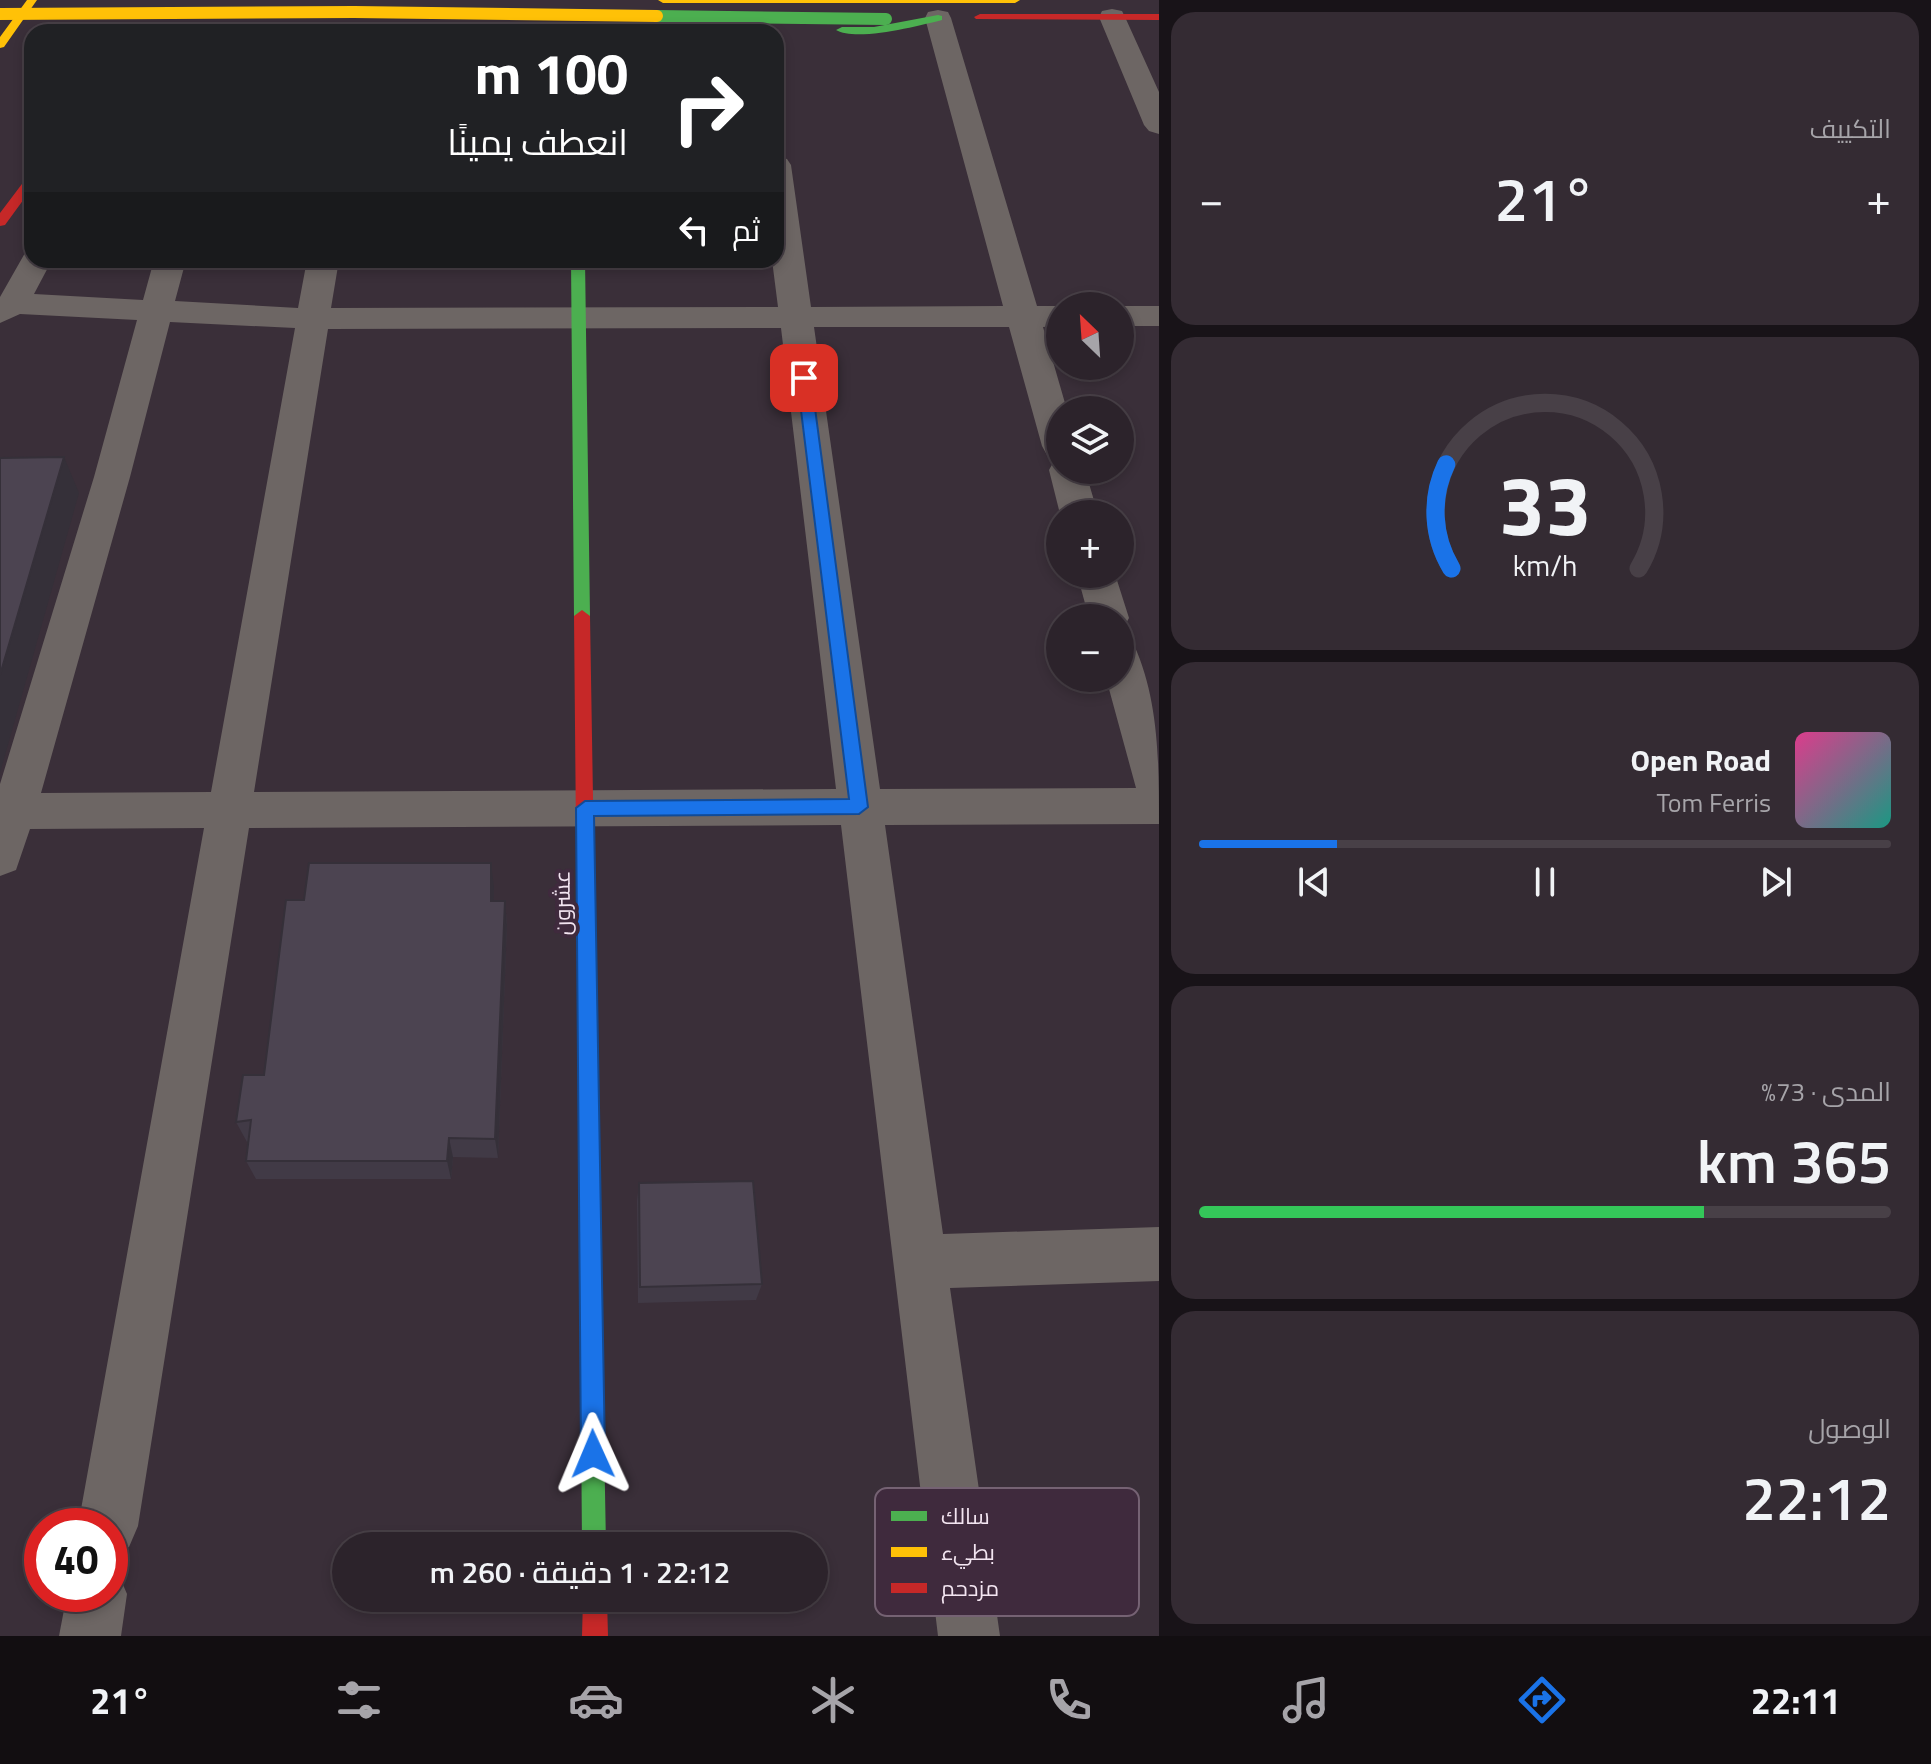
<!DOCTYPE html>
<html lang="ar">
<meta charset="utf-8">
<style>
:root{--surface:#2c232b;--page:#342b33;--text:#f1f3f6;--muted:#a6a4a9;--line:#484047;--accent:#1a73e8}
body{margin:0;font-family:"Titillium Web",Cairo,sans-serif;background:var(--page);color:var(--text);direction:rtl;height:100vh;display:flex;flex-direction:column;font-size:30px;white-space:nowrap}
*{box-sizing:border-box;margin:0}
p{font-size:26px;color:var(--muted)}
.icon{flex:none;width:44px;height:44px;fill:none;stroke:currentColor;stroke-width:2;stroke-linecap:round;stroke-linejoin:round}
.map{position:relative;flex:1;overflow:hidden;direction:ltr}
.sheet{display:flex;flex-direction:column;gap:12px;padding:12px;background:#181318;width:772px}
.sheet>*{flex:none}
.top-card{position:absolute;left:24px;top:24px;width:760px;height:244px;border-radius:24px;box-shadow:0 4px 12px #0003,0 0 0 2px var(--line);direction:rtl;background:#202124;color:#fff;overflow:hidden}
.needle{width:52px;rotate:335deg}
.tools{position:absolute;left:1046px;top:292px;display:grid;gap:16px}
.tools a{display:grid;place-items:center;width:88px;height:88px;border-radius:50%;background:var(--surface);box-shadow:0 4px 12px #0003,0 0 0 2px var(--line);font-size:40px}
.speed{position:absolute;left:24px;top:1508px;display:flex;gap:16px;font-size:40px;font-weight:700;text-align:center}
.speed>*{display:grid;place-content:center;width:104px;height:104px;border-radius:50%;background:var(--surface);box-shadow:0 4px 12px #0003,0 0 0 2px var(--line);line-height:1}
.speed .limit{border:12px solid #d22;background:#fff;color:#111}
.pin{position:absolute;display:grid;place-items:center;width:68px;height:68px;color:#fff;margin:-34px;border-radius:16px;box-shadow:0 4px 12px #0006}
.me{position:absolute;width:88px;margin:-44px;rotate:359deg;stroke-linejoin:round;filter:drop-shadow(0 0 6px #0008)}
.turn{display:flex;align-items:center;gap:28px;height:168px;padding:0 24px;font-size:36px}
.turn .icon{width:104px;height:104px;stroke-width:2.5}
.turn b{display:block;font-size:56px;line-height:68px}
.then{display:flex;align-items:center;height:76px;padding:0 24px;background:#0003;gap:16px;font-size:30px}
.big{font-size:60px;font-weight:600;line-height:1.1}
.sheet .card{flex:1;display:flex;flex-direction:column;justify-content:center;gap:12px;min-width:0;padding:0 28px;border-radius:24px;background:var(--page)}
.sheet .dial{align-items:center;gap:0}
.dial svg{height:208px;overflow:visible;fill:none;stroke:var(--line);stroke-width:7;stroke-linecap:round;text-anchor:middle}
.dial text{fill:var(--text);stroke:none}
.song{display:flex;align-items:center;gap:24px}
.cover{width:96px;height:96px;border-radius:12px;background:linear-gradient(135deg,hsl(330 70% 55%),hsl(170 70% 35%))}
.played{height:8px;border-radius:4px;background:linear-gradient(90deg,var(--accent) 20%,var(--line) 20%)}
.keys{display:flex;justify-content:space-around;direction:ltr}
.heat{display:flex;justify-content:space-between;align-items:center;font-size:44px;direction:ltr}
.charge{height:12px;border-radius:6px;background:linear-gradient(90deg,#34c759 73%,var(--line) 0)}
.trip{position:absolute;left:332px;top:1532px;width:496px;height:80px;border-radius:40px;background:var(--surface);box-shadow:0 4px 12px #0003,0 0 0 2px var(--line);font-weight:600;line-height:80px;text-align:center;direction:rtl}
.menu{display:flex;height:128px;justify-content:space-around;align-items:center;background:#120e11;color:var(--muted)}
.menu .icon{width:56px;height:56px}
.menu .current{color:var(--accent)}
.menu b{font-size:36px;color:var(--text)}
main{display:flex;flex:1;min-height:0}
.map>svg:first-child{display:block}
</style>
<main>
<section class="sheet">
<div class="card"><p>التكييف</p>
<div class="heat"><a>−</a><b class="big">21°</b><a>+</a></div>
</div>
<div class="card dial"><svg viewBox="0 0 100 80">
<path d="M14 69A42 42 0 1 1 86 69"/>
<path d="M14 69A42 42 0 0 1 12 29" stroke="#1a73e8"/>
<text x="50" y="56" font-size="32" font-weight="700">33</text>
<text x="50" y="72" font-size="11">km/h</text>
</svg></div>
<div class="card">
<div class="song"><i class="cover"></i><div><b>Open Road</b><p>Tom Ferris</p></div></div>
<div class="played"></div>
<div class="keys"><svg class="icon" aria-label="previous" viewBox="0 0 24 24"><path d="M18 5L8 12l10 7zM5 5v14"/></svg><svg class="icon" aria-label="pause" viewBox="0 0 24 24"><path d="M8 5v14M16 5v14"/></svg><svg class="icon" aria-label="next" viewBox="0 0 24 24"><path d="M6 5l10 7-10 7zM19 5v14"/></svg></div>
</div>
<div class="card"><p>المدى · 73%</p><b class="big">365 km</b><div class="charge"></div></div>
<div class="card"><p>الوصول</p><b class="big">22:12</b></div>
</section>
<div class="map">
<svg width="1159" height="1636" viewBox="0 0 1159 1636">
<rect width="100%" height="100%" fill="#3a2f39"/>
<g fill="none" stroke-linecap="round" stroke-linejoin="round">
<path fill="#6d6664" fill-rule="evenodd" d="M1112,9L1122,11L1125,17L1159,92V134L1149,131L1144,125L1099,17L1102,11Z
M938,10L948,12L951,18L1037,306H1062L1060,326L1043,327L1067,410H1060V458L1047,455L1042,446L1009,327H814L880,789L1136,788L1106,678H1120V641L1134,645C1159,700 1159,763 1159,824L885,825L943,1234L1159,1227V1281L950,1288L1000,1636H938L841,825L249,828L138,1526L129,1547L110,1555V1526H78L204,828L30,829L16,870L0,876V784L94,477L137,320L20,314L0,323V297L25,253L32,251V260H52L34,294L143,300L154,260H186L175,301L298,308L307,260H339L331,308L778,307L772,260H776V156L787,159L791,165L811,307L1003,306L925,18L928,12ZM170,322L295,328L211,792L41,793L130,477ZM781,328L836,789L254,792L328,329Z
M359,23L369,25L373,31L344,32L349,25Z
M1118,306H1159V326H1120Z
M1060,459V470H1085L1098,514H1060L1049,470L1054,461Z
M1077,574H1115L1129,618L1123,629H1120V618H1089Z
M110,1569L118,1573L127,1594L121,1636H59L67,1594H110Z"/>
<path fill="#4caf50" fill-rule="evenodd" d="M938,15L942,16V20C918,26 856,42 836,30L842,27H874Z
M575,28L579,29L581,32H569Z
M571,260H585L590,616L582,622L574,616Z
M589,1152L596,1155L599,1162L606,1546H582L579,1162L582,1155Z"/>
<path fill="#ffc107" fill-rule="evenodd" d="M27,0H37L4,47L0,48V37Z
M658,0H1020L1015,3H663Z"/>
<path fill="#c62828" fill-rule="evenodd" d="M980,14H1159V20L976,19L974,17Z
M235,28H681L687,31L227,32Z
M32,175V188L5,225L0,226V213L28,176Z
M582,610L590,616L599,1162L596,1169L589,1172L582,1169L579,1162L574,616Z
M583,1598H607L608,1636H582Z"/>
<path stroke="#4caf50" stroke-width="12" d="M657,16L886,19"/>
<path stroke="#ffc107" stroke-width="12" d="M0,14L354,12L657,16"/>
</g>
<path fill="#413a46" d="M494,887L493,901H505L507,925L498,1158L453,1157L451,1179H256L246,1161L248,1141L247,1142L236,1122L264,1075Z
M639,1183L762,1284L756,1300L638,1303L637,1201Z"/>
<path fill="#353039" d="M64,457L79,493L0,773V675Z
M491,863L494,887L493,924L491,901Z
M505,901L507,925L498,1158L495,1139Z
M449,1138L453,1157L451,1179L447,1161Z"/>
<path fill="#4c4451" stroke="#353039" stroke-width="2" d="M64,457L0,675V458Z
M309,863H491V901H505L495,1139L449,1138L447,1161H246L251,1120L236,1122L243,1075H264L286,900H304Z
M753,1181L762,1284L640,1287L639,1183Z"/>
<path fill="#1a73e8" stroke="#114b97" stroke-width="2" d="M804,374L811,378L868,807L859,814L594,816L605,1454L601,1462L593,1466L584,1462L581,1454L576,808L585,801L849,799L797,378Z"/>
<g text-anchor="middle" dominant-baseline="central" stroke-width="8" stroke-linejoin="round" paint-order="stroke">
<g font-size="22" fill="#f3e5f1" stroke="#3f2a3d">
<text transform="translate(562 903) rotate(-91)">عشرون</text>
</g>
</g>
<rect x="875" y="1488" width="264" height="128" rx="12" fill="#3f2a3d" stroke="#756273" stroke-width="2"/>
<rect x="891" y="1511" width="36" height="10" fill="#4caf50"/>
<rect x="891" y="1547" width="36" height="10" fill="#ffc107"/>
<rect x="891" y="1583" width="36" height="10" fill="#c62828"/>
<g font-size="22" fill="#f3e5f1">
<text x="941" y="1524">سالك</text>
<text x="941" y="1560">بطيء</text>
<text x="941" y="1596">مزدحم</text>
</g>
</svg>
<div class="tools">
<a><svg class="needle" viewBox="-14 -14 28 28"><path d="M0-13l5 13h-10z" fill="#e53935"/><path d="M0 13l5-13h-10z" fill="#a6a4a9"/></svg></a>
<a><svg class="icon" aria-label="layers" viewBox="0 0 24 24"><path d="M12 4l9 5-9 5-9-5zM3 14l9 5 9-5"/></svg></a>
<a>+</a>
<a>−</a>
</div>
<div class="speed"><div class="limit">40</div></div>
<div class="pin" style="left:804px;top:378px;background:#d93025"><svg class="icon" aria-label="arrive" viewBox="0 0 24 24"><path d="M6 21V4h12l-3 4 3 4H6"/></svg></div>
<svg class="me" style="left:593px;top:1454px" viewBox="-20 -20 40 40"><path d="M0-17L14 15 0 8-14 15z" fill="#1a73e8" stroke="#fff" stroke-width="4"/></svg>
<div class="trip">22:12 · 1 دقيقة · 260 m</div>
<div class="top-card">
<div class="turn"><svg class="icon" aria-label="right" viewBox="0 0 24 24"><path d="M7 20v-9h11M14 6l5 5-5 5"/></svg><div><b>100 m</b>انعطف يمينًا</div></div>
<div class="then">ثم<svg class="icon" aria-label="left" viewBox="0 0 24 24"><path d="M17 20v-9H6M10 6l-5 5 5 5"/></svg></div>
</div>
</div>
</main>
<nav class="menu">
<b>22:11</b>
<svg class="icon current" aria-label="directions" viewBox="0 0 24 24"><path d="M12 3l9 9-9 9-9-9zM9 14v-3h6M13 9l2 2-2 2"/></svg>
<svg class="icon" aria-label="music" viewBox="0 0 24 24"><path d="M9 18V5l10-2v13"/><circle cx="6" cy="18" r="3"/><circle cx="16" cy="16" r="3"/></svg>
<svg class="icon" aria-label="phone" viewBox="0 0 24 24"><path d="M5 4h4l2 5-3 2q2 4 5 5l2-3 5 2v4C11 20 4 13 5 4z"/></svg>
<svg class="icon" aria-label="climate" viewBox="0 0 24 24"><path d="M12 3v18M4 7l16 10M4 17L20 7"/></svg>
<svg class="icon" aria-label="car" viewBox="0 0 24 24"><path d="M5 17H2v-5l4-1 3-4h7l3 4 3 1v5h-3M9 17h6M6 11h13"/><circle cx="7" cy="17" r="2"/><circle cx="17" cy="17" r="2"/></svg>
<svg class="icon" aria-label="filters" viewBox="0 0 24 24"><path d="M4 7h16M4 17h16"/><circle cx="9" cy="7" r="2"/><circle cx="15" cy="17" r="2"/></svg>
<b>21°</b>
</nav>
